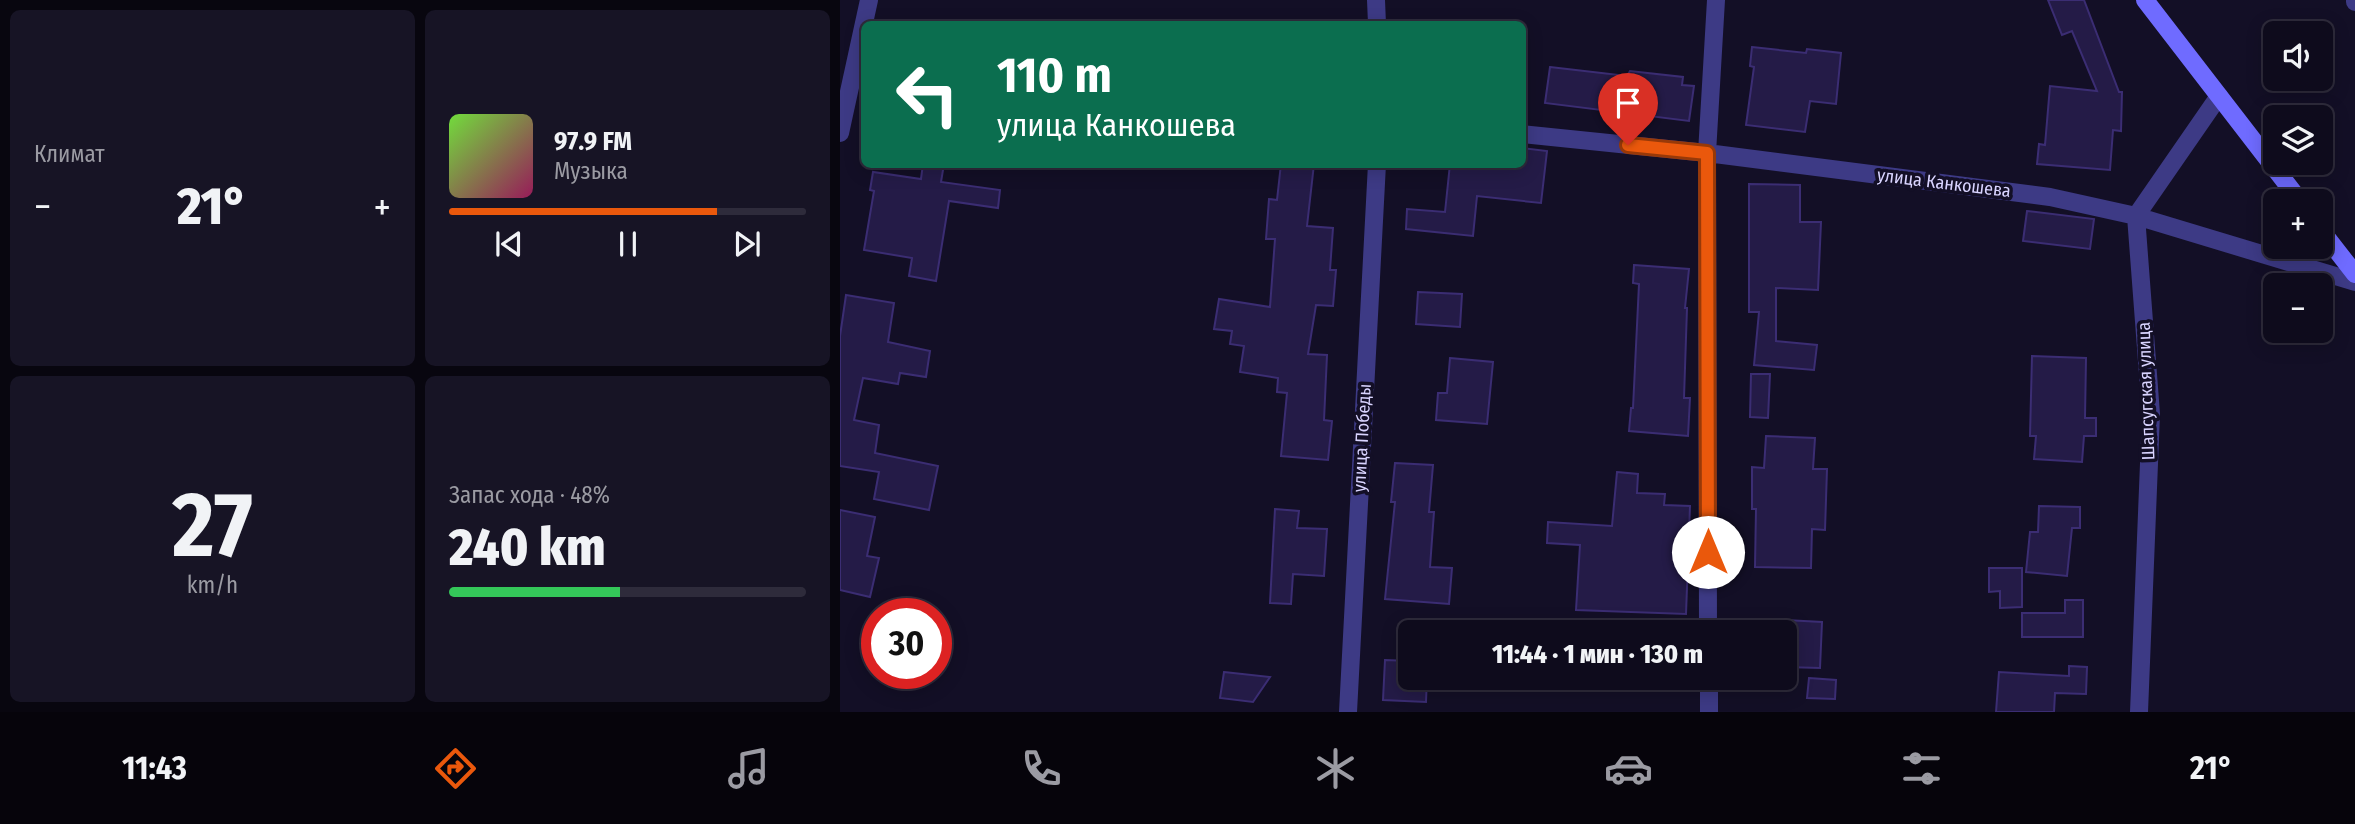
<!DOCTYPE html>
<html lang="ru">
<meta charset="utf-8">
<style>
:root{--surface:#0e0b1c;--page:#171425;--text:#f1f3f6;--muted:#9b9ba3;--line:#2e2b3b;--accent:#ea580c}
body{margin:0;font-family:"Fira Sans Condensed",sans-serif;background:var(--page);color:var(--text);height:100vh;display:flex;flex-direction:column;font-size:26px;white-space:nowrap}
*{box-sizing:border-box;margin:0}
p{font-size:23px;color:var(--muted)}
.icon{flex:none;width:38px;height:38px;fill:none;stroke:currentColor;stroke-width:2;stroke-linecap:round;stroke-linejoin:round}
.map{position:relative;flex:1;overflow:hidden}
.side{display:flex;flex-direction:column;gap:10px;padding:10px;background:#08060f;width:840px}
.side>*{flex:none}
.banner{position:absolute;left:21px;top:21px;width:665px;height:147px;border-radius:10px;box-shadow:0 4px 18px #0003,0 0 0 2px var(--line);background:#0b6e4f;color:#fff;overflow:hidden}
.controls{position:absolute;left:1423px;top:21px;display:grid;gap:14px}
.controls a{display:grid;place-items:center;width:70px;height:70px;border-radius:10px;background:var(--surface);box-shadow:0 4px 18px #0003,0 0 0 2px var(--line);font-size:35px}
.speed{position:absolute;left:21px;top:598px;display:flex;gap:14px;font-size:35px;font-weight:700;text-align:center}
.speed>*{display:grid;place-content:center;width:91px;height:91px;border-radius:50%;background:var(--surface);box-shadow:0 4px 18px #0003,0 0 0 2px var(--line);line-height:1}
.speed .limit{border:10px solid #d22;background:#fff;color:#111}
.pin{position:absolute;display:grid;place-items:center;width:60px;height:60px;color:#fff;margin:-72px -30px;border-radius:50% 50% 50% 0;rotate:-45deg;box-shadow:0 0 7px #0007}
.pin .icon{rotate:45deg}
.me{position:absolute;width:77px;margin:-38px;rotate:0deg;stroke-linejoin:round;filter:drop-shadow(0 0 5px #0008)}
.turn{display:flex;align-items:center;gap:24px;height:147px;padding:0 21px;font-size:32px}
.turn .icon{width:91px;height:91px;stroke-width:2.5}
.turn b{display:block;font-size:49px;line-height:60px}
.big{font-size:52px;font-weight:800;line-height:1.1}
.side .card{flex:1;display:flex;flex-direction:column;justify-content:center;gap:10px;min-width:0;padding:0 24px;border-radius:10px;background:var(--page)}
.side .dial{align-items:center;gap:0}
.dial b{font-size:91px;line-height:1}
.song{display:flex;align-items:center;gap:21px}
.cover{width:84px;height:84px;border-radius:10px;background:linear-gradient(135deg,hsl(100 70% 55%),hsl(330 70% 35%))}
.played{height:7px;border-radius:4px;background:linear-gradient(90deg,var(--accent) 75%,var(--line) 75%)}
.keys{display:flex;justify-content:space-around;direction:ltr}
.heat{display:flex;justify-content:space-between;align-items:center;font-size:38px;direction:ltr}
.charge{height:10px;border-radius:5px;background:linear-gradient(90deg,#34c759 48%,var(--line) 0)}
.side .tiles{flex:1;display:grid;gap:10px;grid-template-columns:repeat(2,1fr)}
.trip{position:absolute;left:558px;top:620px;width:399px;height:70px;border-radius:10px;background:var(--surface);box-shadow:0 4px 18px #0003,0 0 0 2px var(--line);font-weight:800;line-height:70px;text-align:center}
.dock{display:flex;height:112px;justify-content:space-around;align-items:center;background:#06040b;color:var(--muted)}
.dock .icon{width:49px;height:49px}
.dock .on{color:var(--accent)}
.dock b{font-size:32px;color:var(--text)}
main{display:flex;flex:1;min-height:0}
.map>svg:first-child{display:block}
</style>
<main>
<section class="side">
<div class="tiles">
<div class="card"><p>Климат</p>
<div class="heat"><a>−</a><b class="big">21°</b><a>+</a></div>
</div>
<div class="card">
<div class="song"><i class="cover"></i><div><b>97.9 FM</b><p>Музыка</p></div></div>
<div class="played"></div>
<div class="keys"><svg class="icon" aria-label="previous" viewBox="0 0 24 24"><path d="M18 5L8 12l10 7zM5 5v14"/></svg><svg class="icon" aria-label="pause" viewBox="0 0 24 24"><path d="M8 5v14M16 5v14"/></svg><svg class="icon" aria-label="next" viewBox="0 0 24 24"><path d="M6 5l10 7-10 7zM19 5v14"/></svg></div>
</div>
<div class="card dial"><b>27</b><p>km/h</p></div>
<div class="card"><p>Запас хода · 48%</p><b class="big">240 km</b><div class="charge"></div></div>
</div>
</section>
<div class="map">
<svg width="1515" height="712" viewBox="0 0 1515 712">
<rect width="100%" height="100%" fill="#130f26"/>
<path fill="#241b47" stroke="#3b2d73" stroke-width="2" d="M1208,0H1244L1279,92H1282L1281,131L1273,130L1270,170L1197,164L1199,144L1205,145L1210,86L1257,91L1232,31L1222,35Z
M912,47L966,53L967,49L1001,53L996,104L970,101L965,132L906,125L914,67L910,66Z
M710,67L787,76L790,71L843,77L842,85L854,86L849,121L705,103Z
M682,148L707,151L701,203L637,196L633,236L566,229L567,209L605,212L610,164H682Z
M83,164H104L101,182L160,190L158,208L109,201L96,281L69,276L72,258L24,250L34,191L30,190L33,172L81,179Z
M441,164H474L467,226L493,228L490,270H496L493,306L476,305L468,354L487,355L484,420L492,421L488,460L441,456L447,393L437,392L438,378L400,372L404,346L390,344L392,331L374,329L379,299L430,307L435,239H426L429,199L437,200Z
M909,184L960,185V222H981L978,290L936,288V341L977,345L974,370L914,365L919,312H909Z
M1187,211L1254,219L1250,249L1183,241Z
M794,265L849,269L845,308H847L844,398H850L848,436L789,431L791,408H793L799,284L793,283Z
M578,292L622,294L620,327L576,324Z
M6,295L54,303L48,342L90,351L86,377L60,373L58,384L23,378L14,420L39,425L35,453L98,466L89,510L34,499L39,472L0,466V336Z
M1192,356L1246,358L1245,418H1256V436H1244L1242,462L1194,459L1196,436H1190Z
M610,358L653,362L647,424L596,420L598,393H607Z
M911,374H930L928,418L910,417Z
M926,436L975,438L973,469H987L985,530L972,529L971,568L915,567L916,509H912V467L924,468Z
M555,463L593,465L589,512H594L590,567L612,568L609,604L545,599L555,502H551Z
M777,472L798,474L797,493L825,494L824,505L850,506L846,614L736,610L740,545L707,543L708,522L772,526Z
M1199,506L1240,507V528H1232L1227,576L1186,572L1190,532H1198Z
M435,509L459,511L457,528L487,529L484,576L453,574L451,604L430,603Z
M0,510L35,517L27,556L39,558L30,597L0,590Z
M1149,568H1182V607L1160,608V591L1149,592Z
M1225,600H1243V637H1182V613H1225Z
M945,620L982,622L980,668L945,667Z
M545,660L570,661V677H587L586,702L543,700Z
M1229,666L1247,667L1246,694L1215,693L1214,712H1156L1159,672L1229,676Z
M384,672L430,677L413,702L380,698Z
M969,678L996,680L995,699L967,698Z"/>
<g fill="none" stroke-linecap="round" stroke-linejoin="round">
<path stroke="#3d3a85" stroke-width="18" d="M536,0L537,24
M1515,0V2
M0,133L29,0
M682,134L867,153L1210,197L1296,216L1515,282
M868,632L867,153L876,0
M869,677V712
M508,712L537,164
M1299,712L1311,414L1296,216L1379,96"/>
<path stroke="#6f6bff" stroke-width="18" d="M1305,0L1460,201
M1480,229L1515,274"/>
</g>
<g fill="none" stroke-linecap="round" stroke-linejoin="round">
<defs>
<path id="route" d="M788,145L867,153L868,552"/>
</defs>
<use href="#route" stroke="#983908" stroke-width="18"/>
<use href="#route" stroke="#ea580c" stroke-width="12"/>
</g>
<g text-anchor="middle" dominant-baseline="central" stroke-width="7" stroke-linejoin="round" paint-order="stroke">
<g font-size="18" fill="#d9d4ff" stroke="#130f26">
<text transform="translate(1104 183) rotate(7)">улица Канкошева</text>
<text transform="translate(1306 391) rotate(-92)">Шапсугская улица</text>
<text transform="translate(522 438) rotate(-87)">улица Победы</text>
</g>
</g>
</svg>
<div class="controls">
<a><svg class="icon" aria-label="sound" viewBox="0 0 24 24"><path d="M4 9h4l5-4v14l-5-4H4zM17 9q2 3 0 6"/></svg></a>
<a><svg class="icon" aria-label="layers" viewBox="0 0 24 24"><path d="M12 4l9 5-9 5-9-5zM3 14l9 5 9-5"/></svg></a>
<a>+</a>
<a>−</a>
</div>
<div class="speed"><div class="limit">30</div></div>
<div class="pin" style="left:788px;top:145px;background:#d93025"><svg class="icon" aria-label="arrive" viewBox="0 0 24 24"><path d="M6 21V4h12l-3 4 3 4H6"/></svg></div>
<svg class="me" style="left:868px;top:552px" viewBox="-20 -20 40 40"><circle r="19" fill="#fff"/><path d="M0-13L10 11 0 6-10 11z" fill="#ea580c"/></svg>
<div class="trip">11:44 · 1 мин · 130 m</div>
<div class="banner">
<div class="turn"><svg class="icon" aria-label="left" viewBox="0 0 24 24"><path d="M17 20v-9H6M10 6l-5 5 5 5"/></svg><div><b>110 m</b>улица Канкошева</div></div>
</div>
</div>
</main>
<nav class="dock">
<b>11:43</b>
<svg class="icon on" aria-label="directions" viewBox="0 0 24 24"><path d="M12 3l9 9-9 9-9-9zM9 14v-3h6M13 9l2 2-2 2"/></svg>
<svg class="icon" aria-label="music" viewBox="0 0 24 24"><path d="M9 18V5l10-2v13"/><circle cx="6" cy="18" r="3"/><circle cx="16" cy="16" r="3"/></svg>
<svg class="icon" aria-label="phone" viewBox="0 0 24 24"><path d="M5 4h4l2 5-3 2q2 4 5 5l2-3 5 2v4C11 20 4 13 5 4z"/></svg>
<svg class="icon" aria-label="climate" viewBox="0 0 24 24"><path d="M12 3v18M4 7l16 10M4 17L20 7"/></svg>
<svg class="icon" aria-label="car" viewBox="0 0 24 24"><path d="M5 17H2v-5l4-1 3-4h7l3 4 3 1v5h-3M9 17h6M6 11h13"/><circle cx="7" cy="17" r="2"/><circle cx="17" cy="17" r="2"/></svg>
<svg class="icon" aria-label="filters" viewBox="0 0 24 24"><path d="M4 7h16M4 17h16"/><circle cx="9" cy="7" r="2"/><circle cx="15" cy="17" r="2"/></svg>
<b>21°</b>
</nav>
